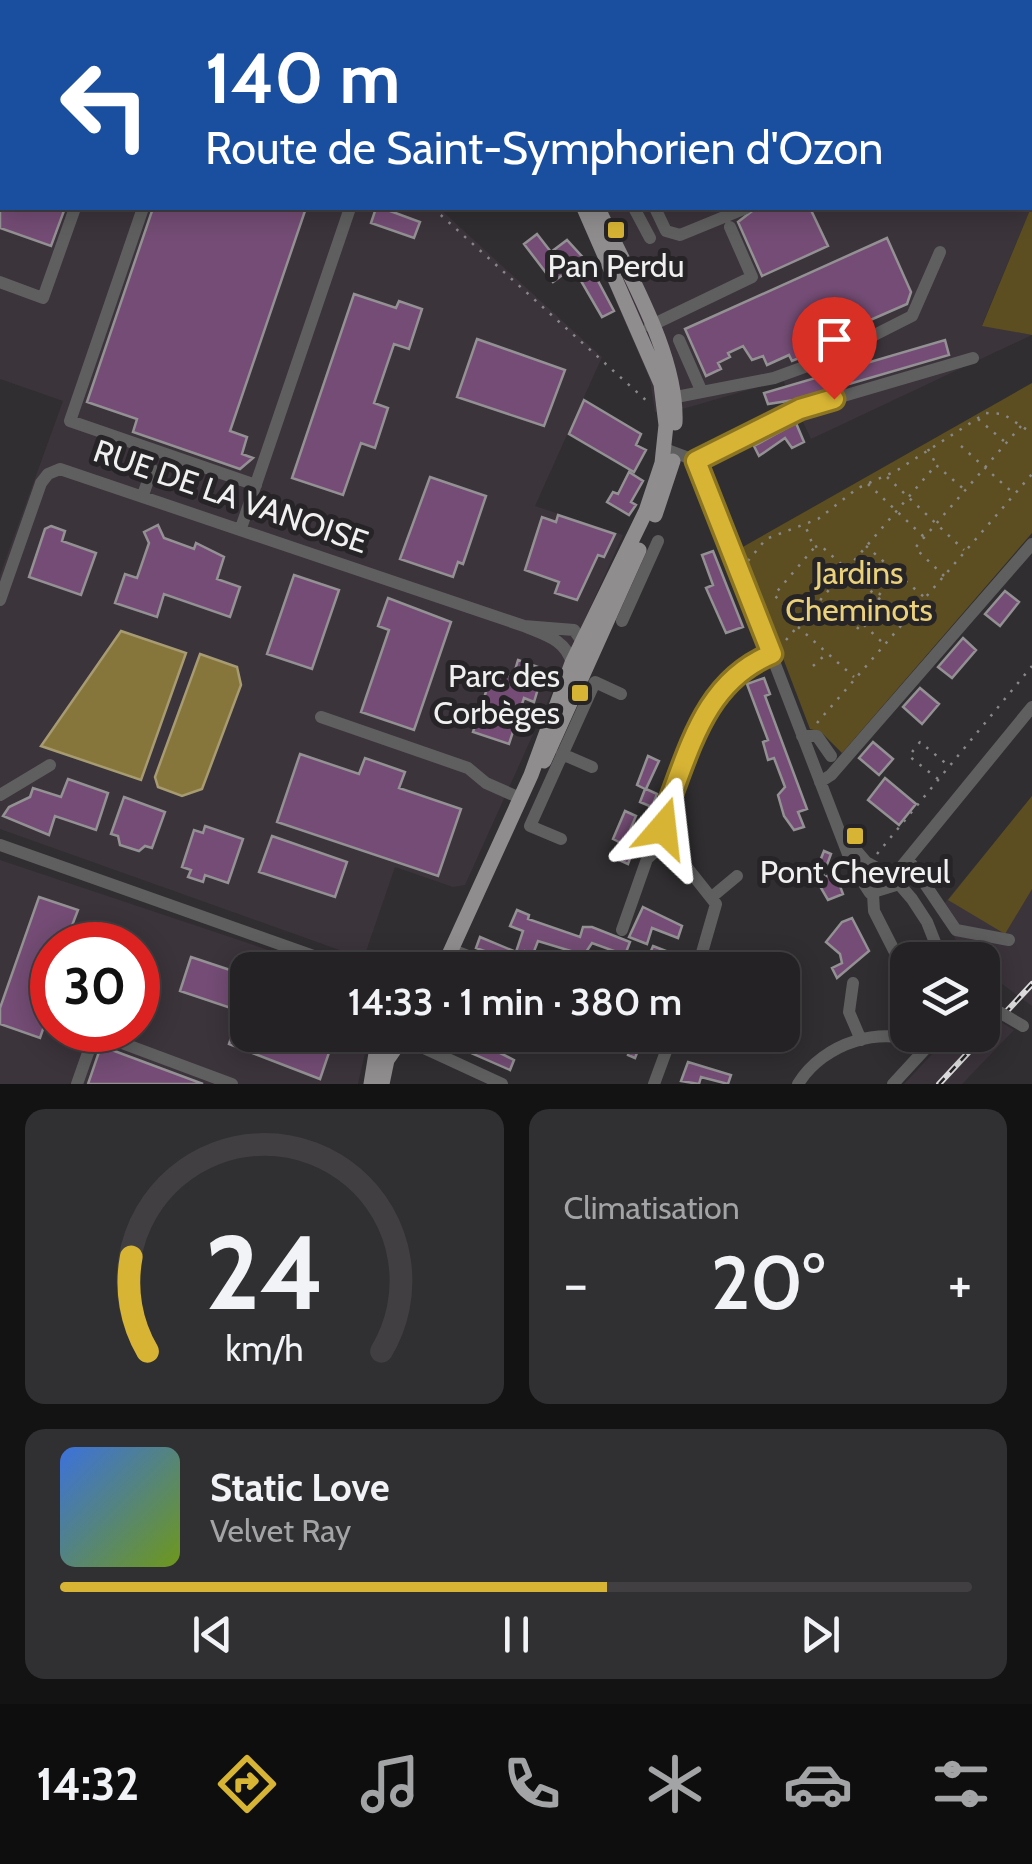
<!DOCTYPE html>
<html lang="fr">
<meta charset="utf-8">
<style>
:root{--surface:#242224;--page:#302f31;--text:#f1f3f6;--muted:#a3a4a6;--line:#413f41;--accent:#d7b434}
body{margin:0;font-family:Cabin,sans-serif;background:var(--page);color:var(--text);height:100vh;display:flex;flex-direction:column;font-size:38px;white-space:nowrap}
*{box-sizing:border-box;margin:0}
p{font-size:32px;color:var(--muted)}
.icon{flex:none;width:55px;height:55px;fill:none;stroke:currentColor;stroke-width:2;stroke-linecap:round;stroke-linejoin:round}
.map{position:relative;height:1084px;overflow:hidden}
.drawer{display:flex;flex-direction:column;gap:25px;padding:25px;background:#141314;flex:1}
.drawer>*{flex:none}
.hud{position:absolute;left:0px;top:0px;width:1032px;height:210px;box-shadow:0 5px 25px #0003,0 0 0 2px var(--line);background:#1a4fa0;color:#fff;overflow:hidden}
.buttons{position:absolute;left:890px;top:942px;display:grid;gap:20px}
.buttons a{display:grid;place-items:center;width:110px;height:110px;border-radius:20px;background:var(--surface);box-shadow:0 5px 25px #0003,0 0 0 2px var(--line);font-size:50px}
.speed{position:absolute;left:30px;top:922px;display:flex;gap:20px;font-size:50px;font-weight:700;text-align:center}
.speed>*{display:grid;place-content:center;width:130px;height:130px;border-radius:50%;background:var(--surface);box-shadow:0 5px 25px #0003,0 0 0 2px var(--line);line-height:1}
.speed .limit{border:15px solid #d22;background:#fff;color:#111}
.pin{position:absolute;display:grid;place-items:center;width:85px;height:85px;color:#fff;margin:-102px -42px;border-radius:50% 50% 50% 0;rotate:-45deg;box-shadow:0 0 10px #0007}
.pin .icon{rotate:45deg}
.me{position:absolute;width:110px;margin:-55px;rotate:17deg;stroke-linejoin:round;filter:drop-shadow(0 0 8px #0008)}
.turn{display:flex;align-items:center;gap:35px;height:210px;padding:0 40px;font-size:45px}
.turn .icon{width:130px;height:130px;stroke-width:2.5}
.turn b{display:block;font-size:70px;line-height:85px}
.big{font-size:75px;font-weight:600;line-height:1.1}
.drawer .card{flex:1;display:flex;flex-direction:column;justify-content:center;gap:15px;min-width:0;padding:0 35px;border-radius:20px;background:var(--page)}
.drawer .dial{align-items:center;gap:0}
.dial svg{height:260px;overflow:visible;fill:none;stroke:var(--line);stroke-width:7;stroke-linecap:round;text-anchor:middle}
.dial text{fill:var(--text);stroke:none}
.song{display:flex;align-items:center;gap:30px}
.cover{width:120px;height:120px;border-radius:15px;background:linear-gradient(135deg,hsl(220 70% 55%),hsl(80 70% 35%))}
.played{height:10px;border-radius:5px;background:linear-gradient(90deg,var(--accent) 60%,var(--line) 60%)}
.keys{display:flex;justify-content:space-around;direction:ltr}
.heat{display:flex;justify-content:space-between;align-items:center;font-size:55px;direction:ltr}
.drawer .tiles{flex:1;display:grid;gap:25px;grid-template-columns:1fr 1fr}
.card:last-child{grid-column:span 2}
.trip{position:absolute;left:230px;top:952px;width:570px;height:100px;border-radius:20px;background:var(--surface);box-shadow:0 5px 25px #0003,0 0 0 2px var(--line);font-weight:600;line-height:100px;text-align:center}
.tabs{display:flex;height:160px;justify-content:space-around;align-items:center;background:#0e0e0e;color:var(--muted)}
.tabs .icon{width:70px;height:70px}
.tabs .current{color:var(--accent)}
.tabs b{font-size:45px;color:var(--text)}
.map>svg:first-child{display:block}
</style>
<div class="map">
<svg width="1032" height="1084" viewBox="0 0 1032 1084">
<rect width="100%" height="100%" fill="#302e30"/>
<path fill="#3b343b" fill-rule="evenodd" d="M0,0H360L2,2V208H439L602,357L535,506L623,535L465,885L453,887L395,867L362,963L345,952L0,829V575L63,401L0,379Z
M481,0H1032V205L982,325L1032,335L811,439L783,380L686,408L655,412L650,380L576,208H1030V2Z
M1032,796V1006L983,970L982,960L965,956L939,910Z
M0,860L328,970H248V1035H369L358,1084H0ZM52,945H138V1030H52Z
M983,1011L1014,1030L966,1080L962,1084H904L950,1035H982Z"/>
<path fill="#5c4e21" d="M1032,205V335L982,326Z
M1032,383V533L842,753L821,732L810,729L741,548Z
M1032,796V889L1005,934L948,900Z"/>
<path fill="#87763b" stroke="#a79b72" stroke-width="2.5" d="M121,631L186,653L141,780L41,746Z
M200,654L237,667L241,685L202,789L182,796L158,787L155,777Z"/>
<path fill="#744c75" stroke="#939193" stroke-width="2.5" d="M0,208H65L51,246L0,228Z
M153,208H306L230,431L247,437L242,454L253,458L240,469L133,432L137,419L87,402Z
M376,208H391L390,211L420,222L414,238L371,223Z
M756,208H810L828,246L762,276L738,222Z
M537,234L551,252L567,240L589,264L614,311L602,317L573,267L553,282L524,244Z
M887,238L911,292L907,304L797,352L799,358L792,361L789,355L767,365L763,356L752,360L743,346L728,353L730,357L718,363L721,369L706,376L685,329Z
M354,294L396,308L399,301L422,309L409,349L394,344L374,403L388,408L375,448L361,443L343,495L292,478Z
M477,339L565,370L544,426L457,397Z
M945,340L949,355L794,400L768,404L764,393Z
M584,400L641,434L636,445L646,450L634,472L569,434Z
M796,423L804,442L792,448L785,438L759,456L754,446Z
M629,472L643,481L631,502L636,505L629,515L607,502L613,492L618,494Z
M430,477L486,496L463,564L458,562L453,577L400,559Z
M558,515L615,534L604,557L598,555L577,600L555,593L559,582L525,570L542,517L556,522Z
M158,525L164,538L194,549L196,543L224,557L217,579L240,587L230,617L164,594L157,617L115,603L125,574L137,578L149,543L144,532Z
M51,526L65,531L62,541L96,553L81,595L29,577L45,529Z
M713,551L743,627L726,633L706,588L713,585L702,555Z
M294,575L339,590L312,669L267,654Z
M1005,591L1019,602L1000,626L985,614Z
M388,598L451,622L414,730L361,712L389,630L378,626Z
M963,638L976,650L952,678L938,667Z
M518,660L538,667L542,675L534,702L524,698L509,744L473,732L493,670L513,677Z
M764,678L770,694L765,696L807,809L798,812L804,827L794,830L784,816L778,795L785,787L774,758L768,760L763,742L768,740L747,684Z
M920,688L939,704L922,724L903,707Z
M873,742L893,759L879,775L859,758Z
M300,754L359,774L365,758L405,772L399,788L461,809L438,876L277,822Z
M648,756L659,761L646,789L657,794L652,807L640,802L645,789L637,785Z
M885,778L916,804L899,825L868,800Z
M68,779L108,793L96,830L55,816L49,835L3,816L9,807L30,797L33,788L61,797Z
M124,797L165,812L152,848L145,846L139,851L120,845L118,836L111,834Z
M625,811L636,816L624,844L634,848L628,864L617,859L623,844L613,839Z
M205,826L243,839L228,883L205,875L203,882L188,877L191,870L182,867L194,830L203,833Z
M272,836L347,862L335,897L259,872Z
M824,851L831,854L822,878L835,873L843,894L828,900L814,876Z
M39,897L78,910L68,936L89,944L52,945V1003L40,1038L0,1024V1008Z
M643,907L682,926L678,938L652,928L647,944L629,937Z
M517,910L529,915L528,919L580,937L583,927H592L630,942L625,955L592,943L584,955L538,941L533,954L525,951L520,964L476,948L480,937L516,952L523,931L510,926Z
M852,918L869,951L837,978L832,968L842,963L840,954L826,942L842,922Z
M653,946L666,951L663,958L687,970L644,968Z
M191,957L248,976V1035H335L320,1079L229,1044L240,1011L180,991Z
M602,1035H661L656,1046L642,1040L635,1058L628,1055L630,1049Z
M470,1038L514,1060L510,1070L464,1050Z
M101,1046L203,1084H88Z
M688,1062L731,1075L728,1084L701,1077L699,1084L681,1081Z"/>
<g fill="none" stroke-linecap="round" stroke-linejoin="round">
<path stroke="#898889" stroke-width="2.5" stroke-dasharray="2.5 8" stroke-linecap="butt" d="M0,119L2,120
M433,208L649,403
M978,419L1005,442
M961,446L1012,492
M928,449L936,464
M887,477L964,550
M868,484L924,537
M866,546L924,597
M815,547L820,545L905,622
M748,561L766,539L818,519L858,488L896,471L986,413L1003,414L1032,433
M944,576L915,548L1021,426
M879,595L896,574
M800,620L774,595L814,548L805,525
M798,627L854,677
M857,629L862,623L884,644
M786,640L936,465L966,491
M813,666L825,655
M817,723L1032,474
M938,779L909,756L920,742L949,766
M877,854L1032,666"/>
<path stroke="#605f60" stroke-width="12" d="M173,0L176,2
M205,0L208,2
M271,0L274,2
M912,0L913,2
M287,2L290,0
M417,2L420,0
M0,133L2,134
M0,158L2,159
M143,208L70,421L256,485
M634,208L650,238
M655,208L666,231L680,235L746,208
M0,282L43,298L75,208
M650,326L752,277L730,227
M679,340L701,390
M666,399L774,378L829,358L912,316L940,252
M665,449L697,461L853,867L870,893L896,885
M697,461L799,409L973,358
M143,495L152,469
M241,528L350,208
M0,600L41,483L48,474L60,469L524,626
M622,621L658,541
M572,663C565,639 545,635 524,626L574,630L586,647
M321,717L468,768L486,783L520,798
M802,736H817L831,756
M562,754L592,767
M820,782L831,775L1032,544
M0,795L50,765
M561,839L530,826L595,682L621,694
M848,841L866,862L893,877L912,899L927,922L942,960
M0,845L353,970
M908,859L956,930L1009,940
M893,877L1032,707
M873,894L874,911L908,978
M713,896L737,876
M622,930L647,859L666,841
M458,952L504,970
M697,970L716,904L666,841L665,812L715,694L740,670L772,654
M853,983L849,1012L861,1040
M413,1035L424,1048L502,1084
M77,1084L95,1033L232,1084
M654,1084L672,1035
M798,1084C823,1043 883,1023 928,1046
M893,1084L928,1046L931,1035"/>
<path stroke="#908d8f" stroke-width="15" d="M498,0L499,2
M598,208C626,271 678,354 675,423
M655,515L673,461
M544,761L639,550
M442,970L531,775L572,663L646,511L662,463L666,425L661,384L584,208
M371,1084L379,1035
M382,1084L387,1060L401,1040"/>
<defs>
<path id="rail" d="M939,1084L1032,984"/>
</defs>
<use href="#rail" stroke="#dddcdd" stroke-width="6"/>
<use href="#rail" stroke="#262426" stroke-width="2.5" stroke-dasharray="8" stroke-linecap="butt"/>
<path stroke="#605f60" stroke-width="12" d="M982,1002L1023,1026"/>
</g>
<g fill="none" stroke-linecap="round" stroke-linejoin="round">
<defs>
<path id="route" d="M663,828L665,812C690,749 704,682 772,654L696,461L800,409L834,399"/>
</defs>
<use href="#route" stroke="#8c7522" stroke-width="25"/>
<use href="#route" stroke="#d7b434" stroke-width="18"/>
</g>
<g fill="#d7b434" stroke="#262426" stroke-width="4">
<rect x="606" y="220" width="20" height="20" rx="5"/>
<rect x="570" y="683" width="20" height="20" rx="5"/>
<rect x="845" y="826" width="20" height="20" rx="5"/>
</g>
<g text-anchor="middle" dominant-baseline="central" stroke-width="10" stroke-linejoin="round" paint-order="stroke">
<g font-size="32" fill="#f1f0f1" stroke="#262426">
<text x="616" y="265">Pan Perdu</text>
<text x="560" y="675" text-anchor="end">Parc des<tspan x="560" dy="37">Corbèges</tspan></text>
<text x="855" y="871">Pont Chevreul</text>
</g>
<g font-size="32" fill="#f1f0f1" stroke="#262426">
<text transform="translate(231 496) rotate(19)">RUE DE LA VANOISE</text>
</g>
<g font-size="32" fill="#ebd17a" stroke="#262426">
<text x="859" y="572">Jardins<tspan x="859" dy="37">Cheminots</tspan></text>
</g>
</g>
</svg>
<div class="buttons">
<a><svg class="icon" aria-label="layers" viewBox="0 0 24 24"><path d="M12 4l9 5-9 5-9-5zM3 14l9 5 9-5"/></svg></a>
</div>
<div class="speed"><div class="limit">30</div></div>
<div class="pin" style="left:834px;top:399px;background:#d93025"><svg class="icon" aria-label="arrive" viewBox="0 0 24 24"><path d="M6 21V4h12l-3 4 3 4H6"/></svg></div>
<svg class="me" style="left:663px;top:828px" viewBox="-20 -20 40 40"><path d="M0-17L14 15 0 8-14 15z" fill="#d7b434" stroke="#fff" stroke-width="4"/></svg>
<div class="trip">14:33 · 1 min · 380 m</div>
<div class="hud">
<div class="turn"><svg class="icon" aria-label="left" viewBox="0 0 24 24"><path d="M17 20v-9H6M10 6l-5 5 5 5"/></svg><div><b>140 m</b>Route de Saint-Symphorien d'Ozon</div></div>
</div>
</div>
<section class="drawer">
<div class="tiles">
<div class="card dial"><svg viewBox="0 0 100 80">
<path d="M14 69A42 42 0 1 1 86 69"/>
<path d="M14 69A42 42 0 0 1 9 40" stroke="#d7b434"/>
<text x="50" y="56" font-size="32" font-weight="700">24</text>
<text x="50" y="72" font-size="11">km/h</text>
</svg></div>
<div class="card"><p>Climatisation</p>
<div class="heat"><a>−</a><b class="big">20°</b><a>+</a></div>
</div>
<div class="card">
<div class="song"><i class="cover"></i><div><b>Static Love</b><p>Velvet Ray</p></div></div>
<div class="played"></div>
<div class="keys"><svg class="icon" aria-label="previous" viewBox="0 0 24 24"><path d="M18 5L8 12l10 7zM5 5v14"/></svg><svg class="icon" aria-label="pause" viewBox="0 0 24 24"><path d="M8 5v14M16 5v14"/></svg><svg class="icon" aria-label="next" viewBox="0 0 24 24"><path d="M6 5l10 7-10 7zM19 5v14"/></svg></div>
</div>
</div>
</section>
<nav class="tabs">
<b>14:32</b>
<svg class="icon current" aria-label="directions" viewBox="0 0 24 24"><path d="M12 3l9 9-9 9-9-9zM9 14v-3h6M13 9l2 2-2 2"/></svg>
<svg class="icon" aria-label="music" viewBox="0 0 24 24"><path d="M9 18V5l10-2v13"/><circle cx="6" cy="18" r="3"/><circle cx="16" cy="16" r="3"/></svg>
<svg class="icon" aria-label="phone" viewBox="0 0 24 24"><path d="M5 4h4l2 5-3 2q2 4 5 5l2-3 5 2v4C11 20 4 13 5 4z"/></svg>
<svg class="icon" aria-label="climate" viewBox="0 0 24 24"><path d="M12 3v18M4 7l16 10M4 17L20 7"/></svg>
<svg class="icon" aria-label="car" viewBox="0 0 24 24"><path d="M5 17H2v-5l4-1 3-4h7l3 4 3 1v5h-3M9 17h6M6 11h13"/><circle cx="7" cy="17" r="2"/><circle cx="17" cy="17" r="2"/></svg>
<svg class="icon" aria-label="filters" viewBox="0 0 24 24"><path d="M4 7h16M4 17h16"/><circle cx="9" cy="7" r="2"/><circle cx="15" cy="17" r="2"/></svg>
</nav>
